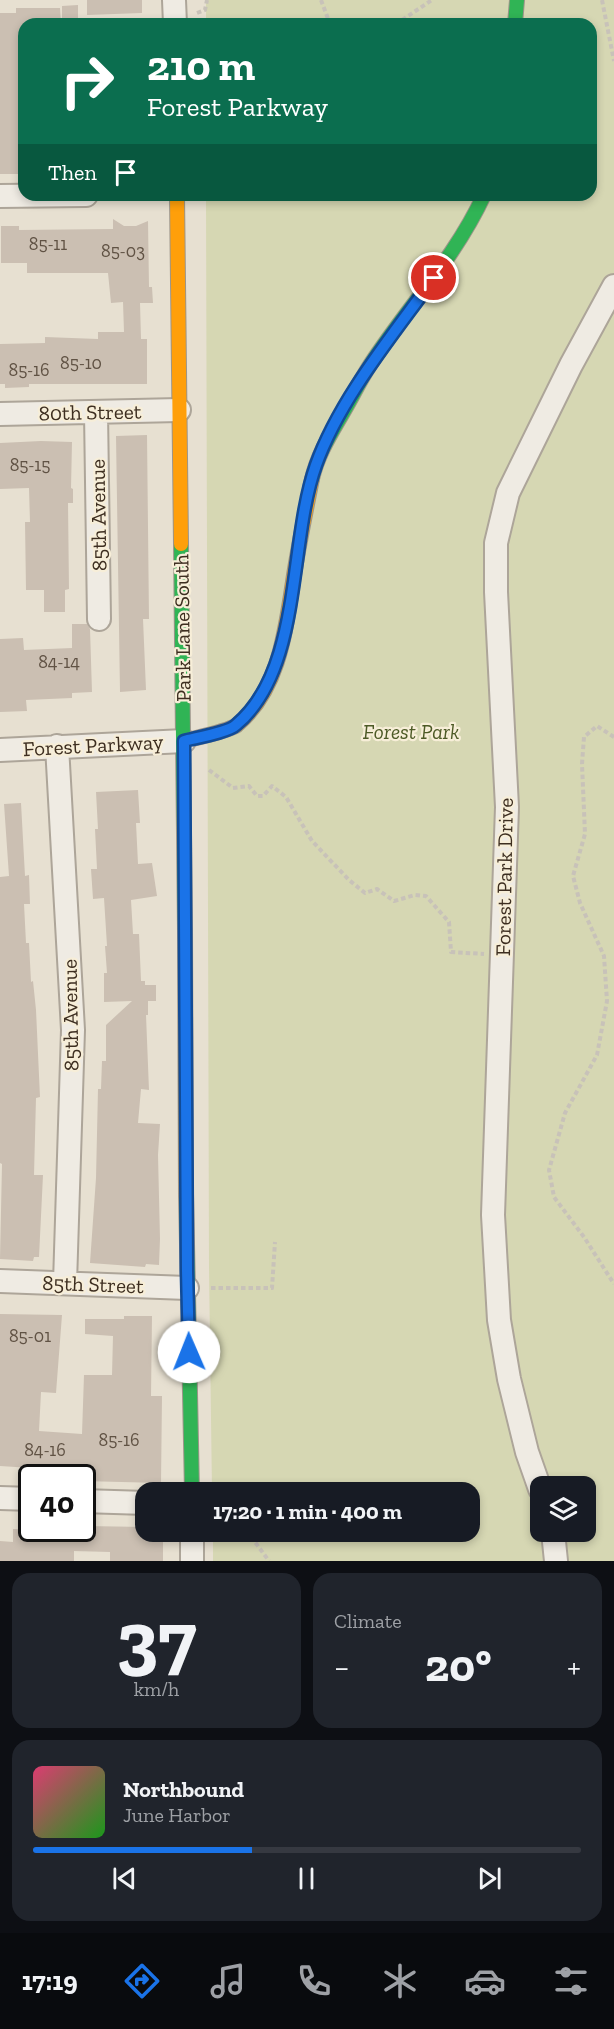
<!DOCTYPE html>
<meta charset="utf-8">
<style>
:root{--surface:#171b24;--page:#20242c;--text:#f1f3f6;--muted:#9ea1a6;--line:#363941;--accent:#1a73e8}
body{margin:0;font-family:"Zilla Slab",serif;background:var(--page);color:var(--text);height:100vh;display:flex;flex-direction:column;font-size:22px;white-space:nowrap}
*{box-sizing:border-box;margin:0}
p{font-size:20px;color:var(--muted)}
.icon{flex:none;width:33px;height:33px;fill:none;stroke:currentColor;stroke-width:2;stroke-linecap:round;stroke-linejoin:round}
.map{position:relative;height:1561px;overflow:hidden}
.drawer{display:flex;flex-direction:column;gap:12px;padding:12px;background:#0d0f14;flex:1}
.drawer>*{flex:none}
.top-card{position:absolute;left:18px;top:18px;width:579px;height:183px;border-radius:18px;box-shadow:0 3px 9px #0003;background:#0b6e4f;color:#fff;overflow:hidden}
.fabs{position:absolute;left:530px;top:1476px;display:grid;gap:12px}
.fabs a{display:grid;place-items:center;width:66px;height:66px;border-radius:12px;background:var(--surface);box-shadow:0 3px 9px #0003;font-size:30px}
.speed{position:absolute;left:18px;top:1464px;display:flex;gap:12px;font-size:30px;font-weight:700;text-align:center}
.speed>*{display:grid;place-content:center;width:78px;height:78px;border-radius:50%;background:var(--surface);box-shadow:0 3px 9px #0003;line-height:1}
.speed .limit{border:3px solid #111;border-radius:9px;background:#fff;color:#111}
.pin{position:absolute;display:grid;place-items:center;width:51px;height:51px;color:#fff;margin:-26px;border:3px solid #fff;border-radius:50%;box-shadow:0 2px 6px #0007}
.me{position:absolute;width:66px;margin:-33px;rotate:359deg;stroke-linejoin:round;filter:drop-shadow(0 0 4px #0008)}
.turn{display:flex;align-items:center;gap:21px;height:126px;padding:0 30px;font-size:27px}
.turn .icon{width:78px;height:78px;stroke-width:2.5}
.turn b{display:block;font-size:42px;line-height:51px}
.then{display:flex;align-items:center;height:57px;padding:0 30px;background:#0003;gap:12px;font-size:22px}
.big{font-size:45px;font-weight:700;line-height:1.1}
.drawer .widget{flex:1;display:flex;flex-direction:column;justify-content:center;gap:9px;min-width:0;padding:0 21px;border-radius:18px;background:var(--page)}
.drawer .dial{align-items:center;gap:0}
.dial b{font-size:78px;line-height:1}
.song{display:flex;align-items:center;gap:18px}
.cover{width:72px;height:72px;border-radius:9px;background:linear-gradient(135deg,hsl(340 70% 55%),hsl(120 70% 35%))}
.played{height:6px;border-radius:3px;background:linear-gradient(90deg,var(--accent) 40%,var(--line) 40%)}
.keys{display:flex;justify-content:space-around;direction:ltr}
.heat{display:flex;justify-content:space-between;align-items:center;font-size:33px;direction:ltr}
.drawer .tiles{flex:1;display:grid;gap:12px;grid-template-columns:1fr 1fr}
.widget:last-child{grid-column:span 2}
.trip{position:absolute;left:135px;top:1482px;width:345px;height:60px;border-radius:18px;background:var(--surface);box-shadow:0 3px 9px #0003;font-weight:700;line-height:60px;text-align:center}
.dock{display:flex;height:96px;justify-content:space-around;align-items:center;background:#090b0e;color:var(--muted)}
.dock .icon{width:42px;height:42px}
.dock .on{color:var(--accent)}
.dock b{font-size:27px;color:var(--text)}
.map>svg:first-child{display:block}
</style>
<div class="map">
<svg width="614" height="1561" viewBox="0 0 614 1561">
<rect width="100%" height="100%" fill="#e7e0d1"/>
<path fill="#d6d7b3" fill-rule="evenodd" d="M206,0H614V1561H213V1532H470V1492H212L209,1267L206,195H591V24H206ZM540,1486H585V1532H540Z"/>
<path fill="#cbbfb2" d="M87,0H142V13L87,15Z
M78,5V21H62V6Z
M16,8H60L61,24H24V64H22L24,93V174H0V13H16Z
M113,219L124,226H136L148,221L149,287H152L153,303H140L141,339H147V384H29V387L5,388V384H0V344L45,343V337L98,339V332H124L123,302L111,303L108,273H27V263H1V226H19V230L113,229Z
M147,435L149,619H143L146,690L120,692L116,436Z
M41,441L72,442L71,488L73,489V503H68L69,589L65,590V612H44V590H26L25,522H30L29,488L0,489V443Z
M72,624H87L90,629L92,692L72,693V698L26,700L27,711L0,712V639L23,638L24,650L72,648Z
M138,790L140,823H136L138,864L152,863L157,896L131,900L133,934H139L141,981H145V985H156V1001H148V1015H146L149,1090L141,1089L138,1123L160,1124L158,1155L160,1239L159,1265L146,1264L145,1267L90,1263L96,1178L98,1089H101L102,1061H106V1025L132,1001L104,1002V973H107L105,946H107L104,898L93,899L91,869H97L95,829H98L96,792Z
M21,803L25,876L29,875L30,904H24L26,943H29L31,982L33,981L36,1010L40,1097L36,1098L34,1175H43L39,1257H34L33,1261L0,1259L2,1164L0,1163V877L9,876L4,804Z
M0,1314L62,1315L56,1393L41,1392L39,1431L82,1434L84,1375H112L113,1336L85,1334V1319H124V1316H152L151,1396H162L161,1483L82,1481V1478H78V1471L0,1466Z
M85,1526L146,1527V1532H163V1561H110V1552L74,1551V1561H0V1541L13,1542V1529L38,1530V1533L85,1535Z"/>
<g fill="none" stroke-linecap="round" stroke-linejoin="round">
<defs>
<path id="street" d="M174,0L175,24
M0,196L86,195
M96,412L99,619
M0,414L179,410
M57,746L73,1030L65,1283
M0,750L184,741
M0,1281L187,1288
M540,1489L527,1452L509,1379L499,1320L493,1215L507,807L496,592V543L508,493L571,365L614,286
M0,1498L32,1499
M82,1501L146,1503
M192,1532V1561
M553,1532L556,1561"/>
<path id="fast" d="M515,24L517,0
M312,479C318,453 332,432 345,409C353,395 361,379 370,365C407,308 455,258 484,195
M181,544L185,931
M186,1194L192,1492"/>
<path id="slow" d="M177,195L181,544
M184,741C195,738 229,731 237,725C282,687 286,624 295,569C300,539 306,509 312,479
M185,931L186,1194"/>
</defs>
<use href="#street" stroke="#ada599" stroke-width="26"/>
<use href="#fast" stroke="#9c958a" stroke-width="16"/>
<use href="#slow" stroke="#9c958a" stroke-width="16"/>
<path stroke="#c8c2b9" stroke-width="4" stroke-dasharray="4.5 3" stroke-linecap="butt" d="M321,0L330,24
M602,0L614,61
M197,13L205,10L207,0
M396,24L432,0
M614,737L597,726L584,737L582,764L585,834L573,876L580,903L604,956L607,1001L597,1055L565,1113L549,1170L554,1197L584,1237L614,1284
M209,770L233,788L249,786L257,796H263L272,786L286,797L312,841L349,880L365,893L377,889L394,901L415,895L426,896L449,922L451,952L484,954
M211,1288H272L275,1242
M245,1532L255,1542L269,1561"/>
<use href="#street" stroke="#efebe3" stroke-width="22"/>
<use href="#fast" stroke="#30b455" stroke-width="14"/>
<use href="#slow" stroke="#ff9f0a" stroke-width="14"/>
</g>
<g fill="none" stroke-linecap="round" stroke-linejoin="round">
<defs>
<path id="route" d="M189,1352L187,1271L184,741C195,738 229,732 236,725C303,669 288,543 316,465C340,398 393,335 434,278"/>
</defs>
<use href="#route" stroke="#114b97" stroke-width="15"/>
<use href="#route" stroke="#1a73e8" stroke-width="10"/>
</g>
<g text-anchor="middle" dominant-baseline="central" stroke-width="4.5" stroke-linejoin="round" paint-order="stroke">
<g font-size="18" fill="#605244">
<text x="48" y="244">85-11</text>
<text x="123" y="251">85-03</text>
<text x="81" y="363">85-10</text>
<text x="29" y="370">85-16</text>
<text x="30" y="465">85-15</text>
<text x="59" y="662">84-14</text>
<text x="30" y="1336">85-01</text>
<text x="119" y="1440">85-16</text>
<text x="45" y="1450">84-16</text>
</g>
<g font-size="21" fill="#3d2e20" stroke="#f7eed8">
<text transform="translate(90 412) rotate(-1)">80th Street</text>
<text transform="translate(98 515) rotate(-91)">85th Avenue</text>
<text transform="translate(182 628) rotate(-91)">Park Lane South</text>
<text transform="translate(93 745) rotate(-3)">Forest Parkway</text>
<text transform="translate(504 877) rotate(-89)">Forest Park Drive</text>
<text transform="translate(70 1015) rotate(-91)">85th Avenue</text>
<text transform="translate(93 1284) rotate(2)">85th Street</text>
</g>
<g font-size="21" font-style="italic" fill="#4d5a26" stroke="#f7eed8">
<text x="411" y="731">Forest Park</text>
</g>
</g>
</svg>
<div class="fabs">
<a><svg class="icon" aria-label="layers" viewBox="0 0 24 24"><path d="M12 4l9 5-9 5-9-5zM3 14l9 5 9-5"/></svg></a>
</div>
<div class="speed"><div class="limit">40</div></div>
<div class="pin" style="left:434px;top:278px;background:#d93025"><svg class="icon" aria-label="arrive" viewBox="0 0 24 24"><path d="M6 21V4h12l-3 4 3 4H6"/></svg></div>
<svg class="me" style="left:189px;top:1352px" viewBox="-20 -20 40 40"><circle r="19" fill="#fff"/><path d="M0-13L10 11 0 6-10 11z" fill="#1a73e8"/></svg>
<div class="trip">17:20 · 1 min · 400 m</div>
<div class="top-card">
<div class="turn"><svg class="icon" aria-label="right" viewBox="0 0 24 24"><path d="M7 20v-9h11M14 6l5 5-5 5"/></svg><div><b>210 m</b>Forest Parkway</div></div>
<div class="then">Then<svg class="icon" aria-label="arrive" viewBox="0 0 24 24"><path d="M6 21V4h12l-3 4 3 4H6"/></svg></div>
</div>
</div>
<section class="drawer">
<div class="tiles">
<div class="widget dial"><b>37</b><p>km/h</p></div>
<div class="widget"><p>Climate</p>
<div class="heat"><a>−</a><b class="big">20°</b><a>+</a></div>
</div>
<div class="widget">
<div class="song"><i class="cover"></i><div><b>Northbound</b><p>June Harbor</p></div></div>
<div class="played"></div>
<div class="keys"><svg class="icon" aria-label="previous" viewBox="0 0 24 24"><path d="M18 5L8 12l10 7zM5 5v14"/></svg><svg class="icon" aria-label="pause" viewBox="0 0 24 24"><path d="M8 5v14M16 5v14"/></svg><svg class="icon" aria-label="next" viewBox="0 0 24 24"><path d="M6 5l10 7-10 7zM19 5v14"/></svg></div>
</div>
</div>
</section>
<nav class="dock">
<b>17:19</b>
<svg class="icon on" aria-label="directions" viewBox="0 0 24 24"><path d="M12 3l9 9-9 9-9-9zM9 14v-3h6M13 9l2 2-2 2"/></svg>
<svg class="icon" aria-label="music" viewBox="0 0 24 24"><path d="M9 18V5l10-2v13"/><circle cx="6" cy="18" r="3"/><circle cx="16" cy="16" r="3"/></svg>
<svg class="icon" aria-label="phone" viewBox="0 0 24 24"><path d="M5 4h4l2 5-3 2q2 4 5 5l2-3 5 2v4C11 20 4 13 5 4z"/></svg>
<svg class="icon" aria-label="climate" viewBox="0 0 24 24"><path d="M12 3v18M4 7l16 10M4 17L20 7"/></svg>
<svg class="icon" aria-label="car" viewBox="0 0 24 24"><path d="M5 17H2v-5l4-1 3-4h7l3 4 3 1v5h-3M9 17h6M6 11h13"/><circle cx="7" cy="17" r="2"/><circle cx="17" cy="17" r="2"/></svg>
<svg class="icon" aria-label="filters" viewBox="0 0 24 24"><path d="M4 7h16M4 17h16"/><circle cx="9" cy="7" r="2"/><circle cx="15" cy="17" r="2"/></svg>
</nav>
